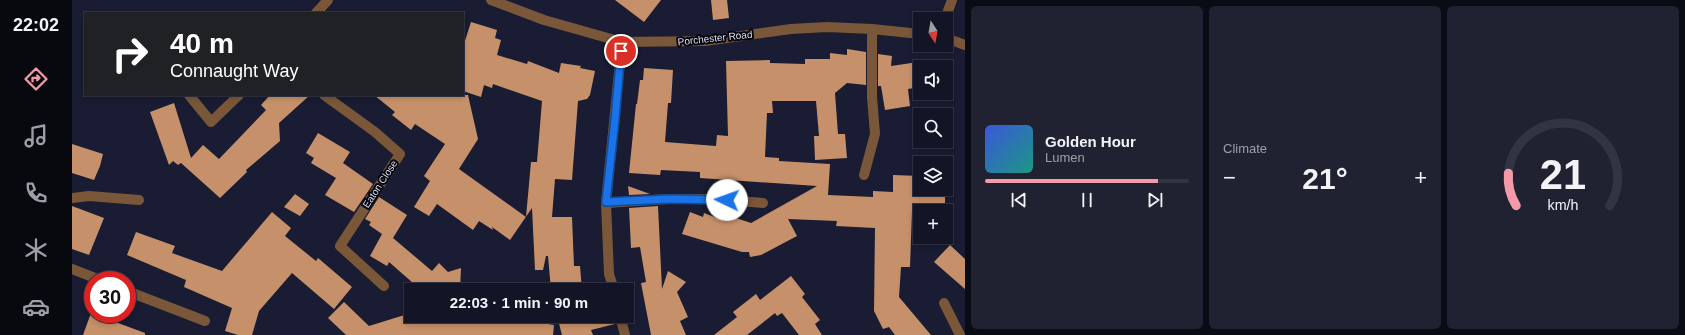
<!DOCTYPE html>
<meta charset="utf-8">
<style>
:root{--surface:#131526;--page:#202232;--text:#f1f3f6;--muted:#9d9fa7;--line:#323443;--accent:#f39aa9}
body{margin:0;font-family:Helvetica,sans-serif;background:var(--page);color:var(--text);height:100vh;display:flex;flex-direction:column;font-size:15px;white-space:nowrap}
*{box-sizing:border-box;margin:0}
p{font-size:13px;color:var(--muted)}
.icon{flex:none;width:22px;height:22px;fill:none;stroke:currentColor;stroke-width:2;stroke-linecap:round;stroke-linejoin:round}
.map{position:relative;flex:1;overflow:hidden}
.drawer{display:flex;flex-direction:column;gap:6px;padding:6px;background:#0a0c15;width:720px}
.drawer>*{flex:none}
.hud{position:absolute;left:12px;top:12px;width:380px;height:84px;border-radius:0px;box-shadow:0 2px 6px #0003,0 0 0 1px var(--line);background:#202124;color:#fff;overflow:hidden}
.needle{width:26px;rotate:169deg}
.controls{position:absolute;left:841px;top:12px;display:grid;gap:8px}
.controls a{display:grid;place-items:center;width:40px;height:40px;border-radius:0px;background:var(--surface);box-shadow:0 2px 6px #0003,0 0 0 1px var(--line);font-size:20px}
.speed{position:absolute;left:12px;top:271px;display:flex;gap:8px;font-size:20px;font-weight:700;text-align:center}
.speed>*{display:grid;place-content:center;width:52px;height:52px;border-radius:50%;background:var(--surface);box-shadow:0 2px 6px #0003,0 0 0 1px var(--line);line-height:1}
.speed .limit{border:6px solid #d22;background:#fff;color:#111}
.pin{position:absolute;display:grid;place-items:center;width:34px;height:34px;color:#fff;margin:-17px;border:2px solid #fff;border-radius:50%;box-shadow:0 1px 4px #0007}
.me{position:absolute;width:44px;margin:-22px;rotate:273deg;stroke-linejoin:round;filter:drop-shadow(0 0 3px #0008)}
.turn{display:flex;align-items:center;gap:14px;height:84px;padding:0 20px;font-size:18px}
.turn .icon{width:52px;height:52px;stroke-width:2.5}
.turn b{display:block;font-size:28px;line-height:34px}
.big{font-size:30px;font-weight:700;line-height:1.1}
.drawer .card{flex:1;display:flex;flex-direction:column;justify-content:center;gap:6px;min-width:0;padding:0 14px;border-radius:6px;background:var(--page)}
.drawer .dial{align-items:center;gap:0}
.dial svg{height:104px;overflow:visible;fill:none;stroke:var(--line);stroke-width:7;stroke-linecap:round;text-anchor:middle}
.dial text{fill:var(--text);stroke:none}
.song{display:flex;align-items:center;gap:12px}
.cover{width:48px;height:48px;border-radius:6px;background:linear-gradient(135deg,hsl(230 70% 55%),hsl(170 70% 35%))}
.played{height:4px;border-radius:2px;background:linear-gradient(90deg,var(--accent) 85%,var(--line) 85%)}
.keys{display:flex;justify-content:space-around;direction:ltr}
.heat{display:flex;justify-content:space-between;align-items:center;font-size:22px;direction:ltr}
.drawer .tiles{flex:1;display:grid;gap:6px;grid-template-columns:repeat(3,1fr)}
.trip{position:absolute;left:332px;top:283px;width:230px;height:40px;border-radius:0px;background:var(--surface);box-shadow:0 2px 6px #0003,0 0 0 1px var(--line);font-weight:700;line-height:40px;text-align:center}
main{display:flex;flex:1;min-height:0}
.dock{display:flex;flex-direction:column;width:72px;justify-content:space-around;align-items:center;background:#08080f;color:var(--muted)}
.dock .icon{width:28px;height:28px}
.dock .active{color:var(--accent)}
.dock b{font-size:18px;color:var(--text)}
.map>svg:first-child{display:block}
</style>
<main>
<nav class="dock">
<b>22:02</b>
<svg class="icon active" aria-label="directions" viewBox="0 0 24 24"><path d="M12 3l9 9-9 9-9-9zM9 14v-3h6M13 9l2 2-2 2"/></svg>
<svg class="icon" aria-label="music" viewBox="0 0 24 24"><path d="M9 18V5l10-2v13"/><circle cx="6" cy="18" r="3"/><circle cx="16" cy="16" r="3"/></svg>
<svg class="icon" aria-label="phone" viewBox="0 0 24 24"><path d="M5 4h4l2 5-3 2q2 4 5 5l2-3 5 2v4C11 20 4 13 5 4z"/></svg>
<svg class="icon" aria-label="climate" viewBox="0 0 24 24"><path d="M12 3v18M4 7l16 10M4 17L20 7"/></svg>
<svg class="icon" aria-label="car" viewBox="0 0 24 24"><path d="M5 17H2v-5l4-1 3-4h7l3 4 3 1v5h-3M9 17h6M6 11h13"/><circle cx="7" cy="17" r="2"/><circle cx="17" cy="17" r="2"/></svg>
</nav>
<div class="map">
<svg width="893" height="335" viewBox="0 0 893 335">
<rect width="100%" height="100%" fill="#191c32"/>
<path fill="#c6916a" d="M543,0H589L572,22Z
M639,0H655L657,18L641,20Z
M399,22L425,30L423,38L429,40L425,55L455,64L456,61L487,73L489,63L509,66L508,68L523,71L518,95L515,99L506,101L500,180L483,179L480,217H500L502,266H508L510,290H479L476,256H474L471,270H463L460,208L438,240L420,227L421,230L407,221L401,230L365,204L357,216L342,207L358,181L352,176L373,144L343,124L339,130L320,115L323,112L302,95H396L406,139L387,169L454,217L459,162H465L470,101L421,84L420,88L412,85L409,97L391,91V47Z
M775,49L794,52V85L775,83L763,93L766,134H773L775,158L743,160L742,136H747L744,101H700L701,113H695L693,157L707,158V161L758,164L756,195L801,197V191L821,192V175L848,176V189H874V176H881V193H873V211H840L838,267H829L827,297L859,335H823L817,327L811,329L802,311L803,228L764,226L765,221L716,219L725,236L689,255L678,257L677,252H670L610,234L618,212L631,217L632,213L653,221L655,215L679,223L745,186L628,178V172L589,170L588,175L557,173L564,104H565L568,80H571L572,68L601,70L599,103H596L593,142L644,146L645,135L656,136L654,61L698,60V63L733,64V59H758V53L775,55Z
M806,54L820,56L819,66L846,62L848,87L836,89L838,106L813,110L809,86H806Z
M198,95H238L207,123L208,141L174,170L175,172L148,198L109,163L106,165L101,161L97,165L78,112L102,103L119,158L131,145L147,159L194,110L189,105Z
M246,133L278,152L271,163L301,184L282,212L253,195L264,178L239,163L242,158L234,153Z
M0,144L31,154L28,166L22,180L0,173Z
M556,186L578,194L557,195Z
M223,194L237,204L228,216L212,207Z
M307,197L335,215L321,238L360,271L367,263L376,272L389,268L388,290H349L317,262L315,266L298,256L310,234L297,225L299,222L293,219Z
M0,206L32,218L17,255L0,249Z
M586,206L590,289L596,271L614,282L605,292L616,317L608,321L614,335H579L569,283L574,282L568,247L559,248L557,208Z
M200,212L219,228L213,236L244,261L246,258L280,287L262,309L220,273L187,311L180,335H166L153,331L160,308L112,287L114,280L55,255L64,232L103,246L100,253L150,271Z
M878,245L893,259V289L862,262Z
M719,276L733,294L730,297L748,320L743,324L750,335H727L710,313L705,316L703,313L675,335H642L665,317L661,312L684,294L688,300Z
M272,302L297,326L339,313V316H423L440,319V316H465L464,322L482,325L481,335H274L256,318Z
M19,313L73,333V335H11Z
M485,316H542L543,324L519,330L521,335H490Z"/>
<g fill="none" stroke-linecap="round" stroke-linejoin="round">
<path stroke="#7a5738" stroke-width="10" d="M419,0L472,20L550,42L633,41L719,29L755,27L800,29L848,34
M244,13L256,0
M873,19L880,0
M874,38L893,45
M117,95L139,122L167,95
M252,95L303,132L328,154L268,246L312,286
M792,175L803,134L800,97V29
M0,198L17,196L67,200
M534,203L596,199H643L691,203
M0,269L28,280
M542,290L537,274L534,203L550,42
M55,291L133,321
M872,303L888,335
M548,316L553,335"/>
</g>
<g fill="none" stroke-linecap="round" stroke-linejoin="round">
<defs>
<path id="route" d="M549,51L543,119L534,202L596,199L655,200"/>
</defs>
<use href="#route" stroke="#114b97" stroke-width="10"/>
<use href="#route" stroke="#1a73e8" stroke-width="7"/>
</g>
<g text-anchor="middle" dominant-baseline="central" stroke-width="4" stroke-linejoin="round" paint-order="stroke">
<g font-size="10" fill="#dbdeee" stroke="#060711">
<text transform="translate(643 38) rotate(-6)">Porchester Road</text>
<text transform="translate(308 184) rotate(-57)">Eaton Close</text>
</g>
</g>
</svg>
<div class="controls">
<a><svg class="needle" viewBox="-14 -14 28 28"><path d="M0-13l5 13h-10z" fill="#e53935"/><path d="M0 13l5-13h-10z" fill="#9d9fa7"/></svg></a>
<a><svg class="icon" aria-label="sound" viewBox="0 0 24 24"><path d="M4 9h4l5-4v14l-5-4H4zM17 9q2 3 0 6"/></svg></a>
<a><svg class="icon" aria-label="search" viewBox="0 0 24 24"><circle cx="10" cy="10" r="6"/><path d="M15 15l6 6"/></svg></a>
<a><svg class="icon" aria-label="layers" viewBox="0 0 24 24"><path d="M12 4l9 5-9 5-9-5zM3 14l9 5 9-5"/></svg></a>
<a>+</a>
</div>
<div class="speed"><div class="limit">30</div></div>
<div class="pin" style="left:549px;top:51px;background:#d93025"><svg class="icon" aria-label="arrive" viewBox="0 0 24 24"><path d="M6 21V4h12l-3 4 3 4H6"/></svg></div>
<svg class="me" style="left:655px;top:200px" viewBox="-20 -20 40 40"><circle r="19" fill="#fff"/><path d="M0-13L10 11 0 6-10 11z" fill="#1a73e8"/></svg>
<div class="trip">22:03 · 1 min · 90 m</div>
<div class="hud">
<div class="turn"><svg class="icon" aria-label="right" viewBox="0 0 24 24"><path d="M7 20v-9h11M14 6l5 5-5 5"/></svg><div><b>40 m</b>Connaught Way</div></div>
</div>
</div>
<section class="drawer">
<div class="tiles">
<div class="card">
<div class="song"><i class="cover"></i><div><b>Golden Hour</b><p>Lumen</p></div></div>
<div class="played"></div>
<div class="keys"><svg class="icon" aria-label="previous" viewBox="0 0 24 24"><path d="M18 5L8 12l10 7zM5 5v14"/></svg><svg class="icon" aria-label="pause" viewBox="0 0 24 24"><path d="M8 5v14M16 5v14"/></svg><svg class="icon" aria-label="next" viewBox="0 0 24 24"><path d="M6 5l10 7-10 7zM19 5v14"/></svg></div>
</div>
<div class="card"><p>Climate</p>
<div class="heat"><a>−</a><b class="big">21°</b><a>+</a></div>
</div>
<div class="card dial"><svg viewBox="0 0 100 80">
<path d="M14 69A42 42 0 1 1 86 69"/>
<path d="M14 69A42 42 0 0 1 8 44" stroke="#f39aa9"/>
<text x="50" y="56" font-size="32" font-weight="700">21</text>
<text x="50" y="72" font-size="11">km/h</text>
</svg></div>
</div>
</section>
</main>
